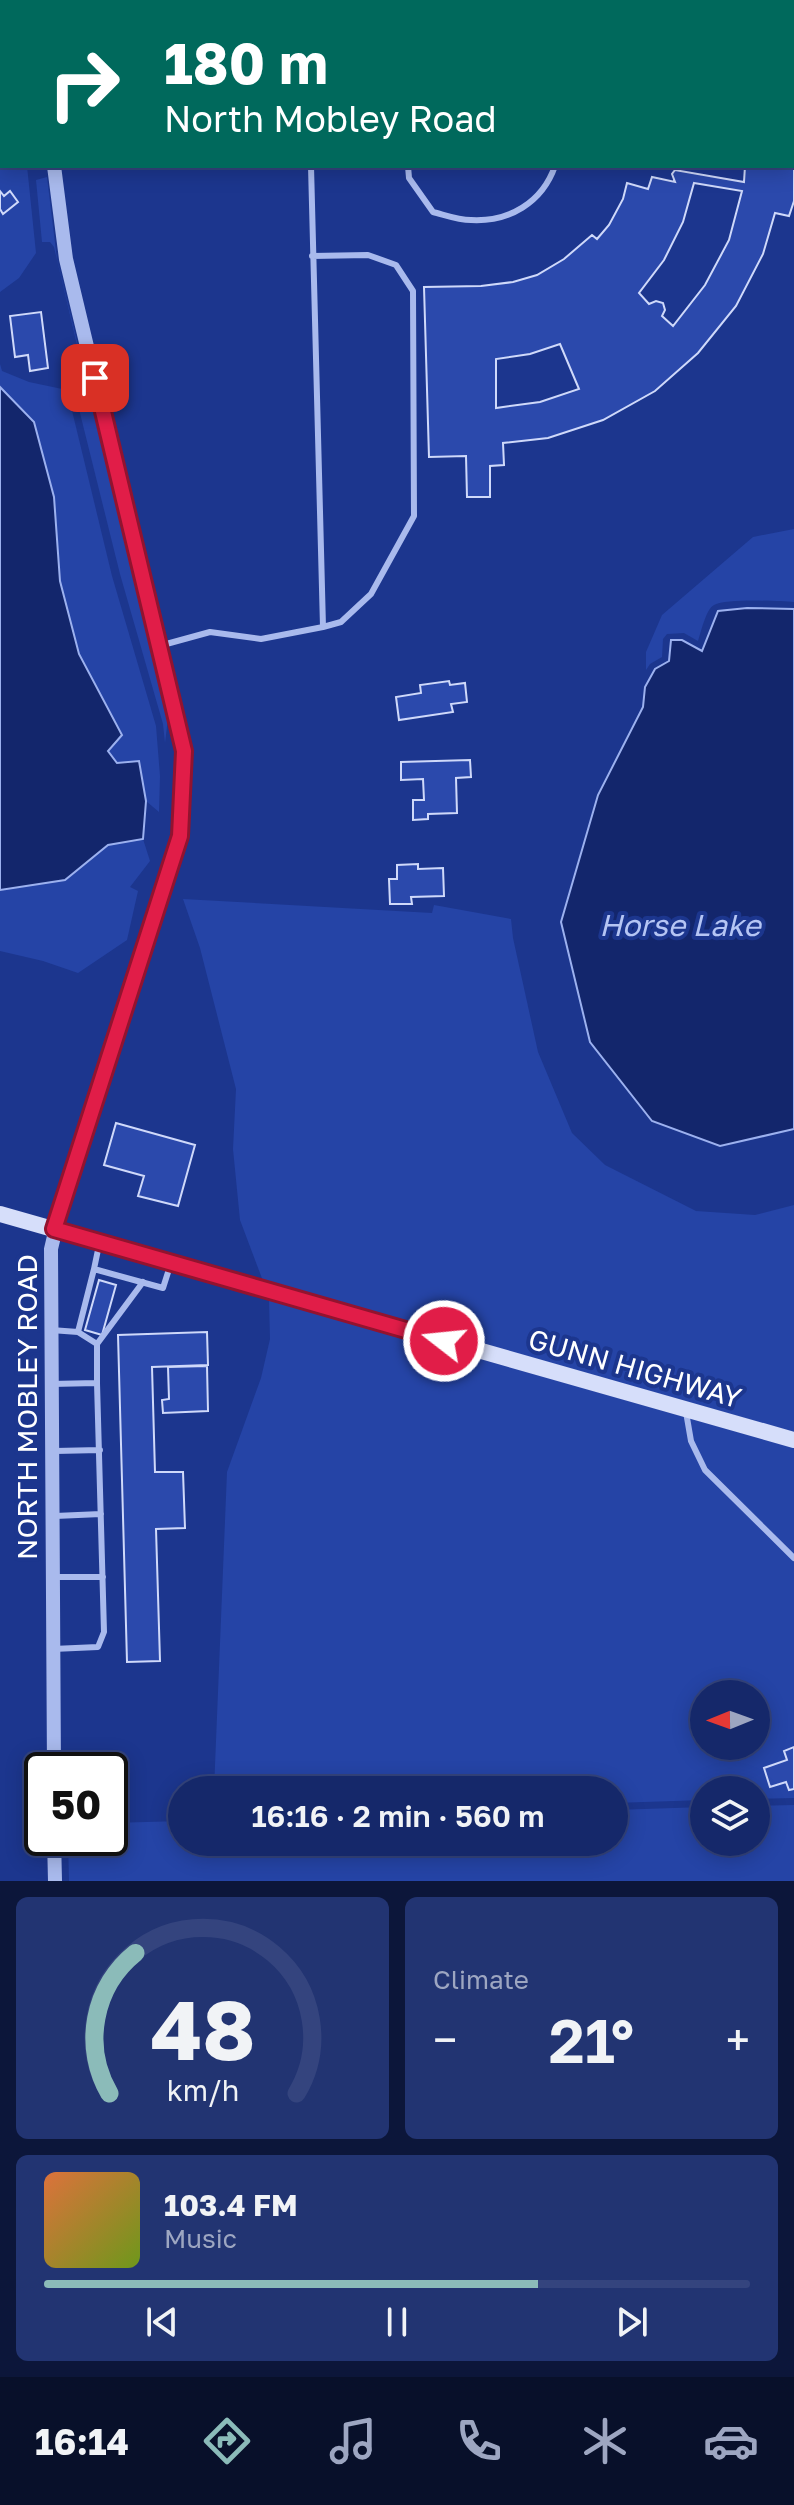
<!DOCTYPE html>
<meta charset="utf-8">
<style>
:root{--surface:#15286a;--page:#223472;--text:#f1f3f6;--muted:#9da6c1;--line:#34447e;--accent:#8bbbb9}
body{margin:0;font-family:"Golos Text",sans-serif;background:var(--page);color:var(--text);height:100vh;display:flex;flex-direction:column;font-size:30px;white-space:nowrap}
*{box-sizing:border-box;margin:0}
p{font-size:26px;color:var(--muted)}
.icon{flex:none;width:44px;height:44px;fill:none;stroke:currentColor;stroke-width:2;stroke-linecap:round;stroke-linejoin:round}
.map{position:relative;height:1881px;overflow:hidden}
.sheet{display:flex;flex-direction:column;gap:16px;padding:16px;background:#0c163a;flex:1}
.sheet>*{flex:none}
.guide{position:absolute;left:0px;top:0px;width:794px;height:168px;box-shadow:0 4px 20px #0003,0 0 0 2px var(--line);background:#00695c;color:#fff;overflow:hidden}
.needle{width:52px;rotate:269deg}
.controls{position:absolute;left:690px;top:1680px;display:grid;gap:16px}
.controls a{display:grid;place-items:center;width:80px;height:80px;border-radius:50%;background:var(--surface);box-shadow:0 4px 20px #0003,0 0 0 2px var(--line);font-size:40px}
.speed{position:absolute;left:24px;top:1752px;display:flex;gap:16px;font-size:40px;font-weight:700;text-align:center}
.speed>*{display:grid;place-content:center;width:104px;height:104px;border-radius:50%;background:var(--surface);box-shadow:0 4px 20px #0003,0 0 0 2px var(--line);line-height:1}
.speed .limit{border:4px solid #111;border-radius:12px;background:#fff;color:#111}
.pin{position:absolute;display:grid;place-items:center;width:68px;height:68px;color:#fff;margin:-34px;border-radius:16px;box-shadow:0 4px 12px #0006}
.me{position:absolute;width:88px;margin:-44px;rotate:286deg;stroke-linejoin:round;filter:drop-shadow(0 0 6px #0008)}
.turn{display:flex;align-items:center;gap:28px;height:168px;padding:0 32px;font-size:36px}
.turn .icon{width:104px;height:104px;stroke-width:2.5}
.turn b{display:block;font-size:56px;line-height:68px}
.big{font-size:60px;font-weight:600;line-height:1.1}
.sheet .card{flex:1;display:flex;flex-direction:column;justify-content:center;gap:12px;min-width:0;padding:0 28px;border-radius:12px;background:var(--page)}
.sheet .dial{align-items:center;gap:0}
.dial svg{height:208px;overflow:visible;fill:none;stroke:var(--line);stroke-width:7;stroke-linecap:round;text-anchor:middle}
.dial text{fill:var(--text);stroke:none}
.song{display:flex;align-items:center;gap:24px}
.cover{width:96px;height:96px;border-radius:12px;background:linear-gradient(135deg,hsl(20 70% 55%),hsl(80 70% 35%))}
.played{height:8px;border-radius:4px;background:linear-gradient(90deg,var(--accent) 70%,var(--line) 70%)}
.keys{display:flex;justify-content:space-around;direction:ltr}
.heat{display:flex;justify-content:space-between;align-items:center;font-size:44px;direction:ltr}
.sheet .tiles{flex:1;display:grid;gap:16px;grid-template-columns:1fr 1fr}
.card:last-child{grid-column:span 2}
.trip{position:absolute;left:168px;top:1776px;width:460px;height:80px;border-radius:40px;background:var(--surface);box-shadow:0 4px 20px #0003,0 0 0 2px var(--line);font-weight:600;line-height:80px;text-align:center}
.tabs{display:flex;height:128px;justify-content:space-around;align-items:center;background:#08102a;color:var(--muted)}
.tabs .icon{width:56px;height:56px}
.tabs .active{color:var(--accent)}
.tabs b{font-size:36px;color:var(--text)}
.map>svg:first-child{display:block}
</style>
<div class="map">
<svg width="794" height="1881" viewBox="0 0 794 1881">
<rect width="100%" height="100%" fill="#1c368e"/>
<path fill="#2544a6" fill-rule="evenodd" d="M0,40L2,166H27L36,253L19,278L0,292Z
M47,177L57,259L168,718L165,743L163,724L120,574L75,393L84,383L85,379L54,247L50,242H42L36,180Z
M0,364L2,371L29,382L67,390L112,576L156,726L160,776L159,812L146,801L139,761L117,763L107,751L121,734L79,654L60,581L54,497L34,422L0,387Z
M794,529V602C778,601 727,598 714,605C706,609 701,632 698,641L684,633L667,634L663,639L662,657L650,664L646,670V652L662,615L753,537Z
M143,839L150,861L130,887L138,891L127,940L78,973L43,961L0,951V890L65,880L108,845Z
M183,899L432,913L434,905L511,919L513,938L538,1052L572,1133L605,1165L696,1211L755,1215L794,1205V1432L263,1281L240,1220L233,1149L236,1089L200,948Z
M269,1299L794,1448V1798L756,1799V1790H704V1800L614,1803V1790H214L227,1472L261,1378L270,1339ZM704,1694H756V1746H704Z
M794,1805V1881H69L68,1838H110V1823L182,1821V1842H614V1810L704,1807V1842H756V1806Z"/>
<path fill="#13266c" stroke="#9cb1ef" stroke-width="2" d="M0,387L34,422L54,497L60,581L79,654L122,735L108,751L117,763L139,761L146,801L143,839L108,845L65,880L0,890Z
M747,608L794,609V1129L720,1146L652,1121L590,1042L561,922L598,795L643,707L645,687L655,669L669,661L671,640H682L702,651L718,611Z"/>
<path fill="#2b49ac" stroke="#cfd9fa" stroke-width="2" fill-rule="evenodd" d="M792,80H794V201L789,216L775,213L763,254L736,306L698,353L655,391L603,420L548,438L503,443L504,465L490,466V497H467L466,456L429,457L424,287L481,286L513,282L537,275L564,259L592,235L597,239L609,225L623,199L627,183L648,189L652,177L675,182L672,174L675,170L744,182L745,166H792ZM694,183L742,191L729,240L705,285L673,326L662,316L665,310L663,303L656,301L649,304L639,293L664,260L683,222ZM560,344L579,389L540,402L496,408V359L530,354Z
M0,191L4,196L10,191L18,202L3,214L0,209Z
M41,312L48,368L30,371L28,355L15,357L10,316Z
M449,681L450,685L465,683L467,702L451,704L453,712L399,720L396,697L421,693L420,685Z
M470,760L471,777L456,778L457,813L428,814V819L413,820V800H424L423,779L401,780V762Z
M418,864V869L443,868L444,896L411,897L412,904H390L389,879H397V865Z
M116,1123L195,1145L178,1206L138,1196L144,1176L104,1165Z
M99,1280L116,1285L102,1335L85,1330Z
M207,1332L208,1365L152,1367L155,1472H183L185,1528L156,1529L160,1661L127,1662L118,1335Z
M207,1366L208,1411L163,1413L162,1400L169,1399L168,1367Z
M794,1747V1789L789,1790L786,1782L770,1787L764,1768L787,1760L784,1751Z"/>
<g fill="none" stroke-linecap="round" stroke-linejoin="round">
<path stroke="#a9baed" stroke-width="6" d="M176,0V2
M311,166L323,627L341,622L371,594L414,516L413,291L396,265L368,255L312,256
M408,166L409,178L433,212C445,215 458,220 471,220C509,222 542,203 555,166
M159,646L210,632L261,639L323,627
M94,1269L99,1245
M51,1330L78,1332L97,1344V1383
M78,1332L94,1269L163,1288L170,1266
M97,1344L143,1282
M51,1384L97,1383L104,1632L98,1647L53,1649
M686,1412L691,1441L705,1470L794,1558
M55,1451L100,1450
M55,1516L101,1514
M52,1577H103"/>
<path stroke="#a9baed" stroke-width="14" d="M43,0V2
M54,1770L51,1249L64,1194L180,836L184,751L66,259L54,166
M54,1838L55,1881"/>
<path stroke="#d6defa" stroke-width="16" d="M0,1214L794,1440"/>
</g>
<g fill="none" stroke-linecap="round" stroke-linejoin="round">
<defs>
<path id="route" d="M95,378L184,751L180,836L54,1229L444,1341"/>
</defs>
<use href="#route" stroke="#92132f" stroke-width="20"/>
<use href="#route" stroke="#e11d48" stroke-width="14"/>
</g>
<g text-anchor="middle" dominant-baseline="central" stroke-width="8" stroke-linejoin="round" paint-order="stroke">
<g font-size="28" fill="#fff" stroke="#1c368e">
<text transform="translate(635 1368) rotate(16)">GUNN HIGHWAY</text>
<text transform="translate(26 1407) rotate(-90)">NORTH MOBLEY ROAD</text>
</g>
<g font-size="30" font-style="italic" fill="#b5c5f4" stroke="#1c368e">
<text x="680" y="925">Horse Lake</text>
</g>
</g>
</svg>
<div class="controls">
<a><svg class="needle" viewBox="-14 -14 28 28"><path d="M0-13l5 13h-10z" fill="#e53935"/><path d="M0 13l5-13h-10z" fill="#9da6c1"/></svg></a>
<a><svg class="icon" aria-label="layers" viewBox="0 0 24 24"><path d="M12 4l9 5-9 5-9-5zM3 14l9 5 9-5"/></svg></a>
</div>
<div class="speed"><div class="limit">50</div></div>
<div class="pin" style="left:95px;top:378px;background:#d93025"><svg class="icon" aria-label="arrive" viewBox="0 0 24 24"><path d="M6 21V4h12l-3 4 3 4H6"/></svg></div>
<svg class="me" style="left:444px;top:1341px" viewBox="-20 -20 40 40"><circle r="17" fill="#e11d48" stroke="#fff" stroke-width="3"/><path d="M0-11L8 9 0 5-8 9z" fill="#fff"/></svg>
<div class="trip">16:16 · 2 min · 560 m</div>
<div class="guide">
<div class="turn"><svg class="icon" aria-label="right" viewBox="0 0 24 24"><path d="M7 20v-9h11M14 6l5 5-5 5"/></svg><div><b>180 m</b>North Mobley Road</div></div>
</div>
</div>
<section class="sheet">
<div class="tiles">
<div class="card dial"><svg viewBox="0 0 100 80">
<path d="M14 69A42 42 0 1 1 86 69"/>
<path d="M14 69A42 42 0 0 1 24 15" stroke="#8bbbb9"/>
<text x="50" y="56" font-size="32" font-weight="700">48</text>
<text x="50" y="72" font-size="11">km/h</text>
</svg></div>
<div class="card"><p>Climate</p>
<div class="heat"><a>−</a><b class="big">21°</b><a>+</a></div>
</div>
<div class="card">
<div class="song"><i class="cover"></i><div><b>103.4 FM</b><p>Music</p></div></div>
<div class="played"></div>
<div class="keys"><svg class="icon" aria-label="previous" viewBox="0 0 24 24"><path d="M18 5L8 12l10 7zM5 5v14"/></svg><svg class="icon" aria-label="pause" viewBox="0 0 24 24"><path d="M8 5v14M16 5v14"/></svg><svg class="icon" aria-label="next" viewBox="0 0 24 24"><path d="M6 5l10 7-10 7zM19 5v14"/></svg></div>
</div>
</div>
</section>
<nav class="tabs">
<b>16:14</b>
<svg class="icon active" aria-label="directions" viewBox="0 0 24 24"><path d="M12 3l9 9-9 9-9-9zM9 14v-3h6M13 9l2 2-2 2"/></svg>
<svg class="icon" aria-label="music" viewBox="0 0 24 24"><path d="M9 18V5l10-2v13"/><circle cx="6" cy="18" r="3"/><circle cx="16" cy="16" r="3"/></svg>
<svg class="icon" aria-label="phone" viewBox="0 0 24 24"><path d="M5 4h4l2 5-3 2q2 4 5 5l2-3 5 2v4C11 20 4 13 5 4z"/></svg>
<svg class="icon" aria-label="climate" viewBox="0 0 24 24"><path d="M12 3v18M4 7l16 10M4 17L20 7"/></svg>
<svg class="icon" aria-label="car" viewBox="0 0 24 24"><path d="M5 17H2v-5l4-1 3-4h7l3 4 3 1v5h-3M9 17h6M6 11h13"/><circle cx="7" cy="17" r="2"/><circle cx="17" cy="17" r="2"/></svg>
</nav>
